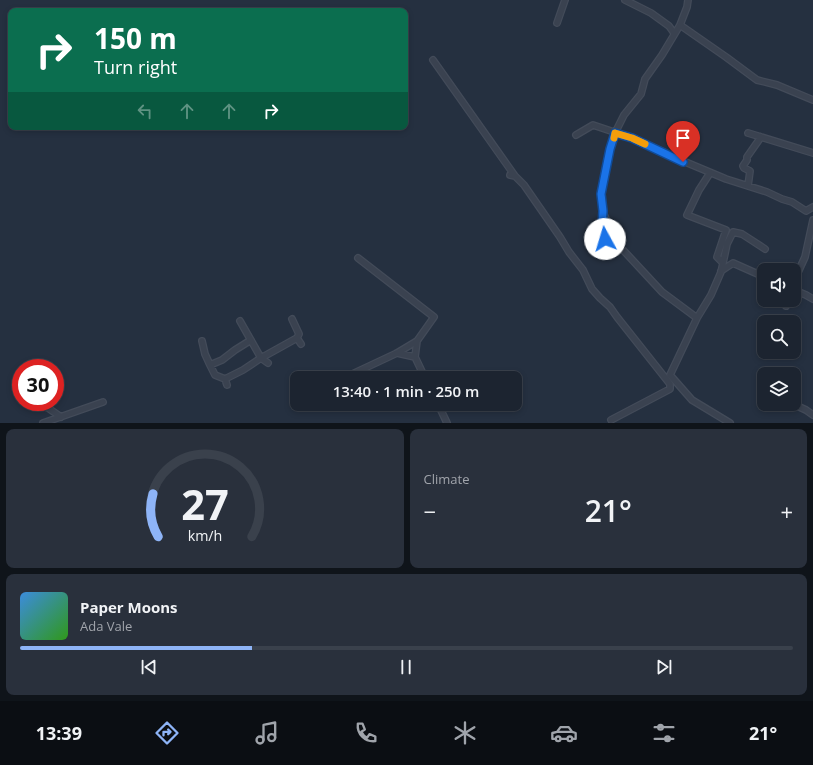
<!DOCTYPE html>
<meta charset="utf-8">
<style>
:root{--surface:#1c2430;--page:#29303c;--text:#f1f3f6;--muted:#a0a4ab;--line:#3a414c;--accent:#8eb4f7}
body{margin:0;font-family:"Open Sans",sans-serif;background:var(--page);color:var(--text);height:100vh;display:flex;flex-direction:column;font-size:15px;white-space:nowrap}
*{box-sizing:border-box;margin:0}
p{font-size:13px;color:var(--muted)}
.icon{flex:none;width:22px;height:22px;fill:none;stroke:currentColor;stroke-width:2;stroke-linecap:round;stroke-linejoin:round}
.map{position:relative;height:423px;overflow:hidden}
.sheet{display:flex;flex-direction:column;gap:6px;padding:6px;background:#0f141a;flex:1}
.sheet>*{flex:none}
.banner{position:absolute;left:8px;top:8px;width:400px;height:122px;border-radius:8px;box-shadow:0 2px 6px #0003,0 0 0 1px var(--line);background:#0b6e4f;color:#fff;overflow:hidden}
.tools{position:absolute;left:757px;top:263px;display:grid;gap:8px}
.tools a{display:grid;place-items:center;width:44px;height:44px;border-radius:8px;background:var(--surface);box-shadow:0 2px 6px #0003,0 0 0 1px var(--line);font-size:20px}
.speed{position:absolute;left:12px;top:359px;display:flex;gap:8px;font-size:20px;font-weight:700;text-align:center}
.speed>*{display:grid;place-content:center;width:52px;height:52px;border-radius:50%;background:var(--surface);box-shadow:0 2px 6px #0003,0 0 0 1px var(--line);line-height:1}
.speed .limit{border:6px solid #d22;background:#fff;color:#111}
.pin{position:absolute;display:grid;place-items:center;width:34px;height:34px;color:#fff;margin:-41px -17px;border-radius:50% 50% 50% 0;rotate:-45deg;box-shadow:0 0 4px #0007}
.pin .icon{rotate:45deg}
.me{position:absolute;width:44px;margin:-22px;rotate:354deg;stroke-linejoin:round;filter:drop-shadow(0 0 3px #0008)}
.turn{display:flex;align-items:center;gap:14px;height:84px;padding:0 20px;font-size:18px}
.turn .icon{width:52px;height:52px;stroke-width:2.5}
.turn b{display:block;font-size:28px;line-height:34px}
.lanes{display:flex;align-items:center;height:38px;padding:0 20px;background:#0003;justify-content:center;gap:20px;direction:ltr}
.lanes .off{opacity:.35}
.big{font-size:30px;font-weight:600;line-height:1.1}
.sheet .widget{flex:1;display:flex;flex-direction:column;justify-content:center;gap:6px;min-width:0;padding:0 14px;border-radius:8px;background:var(--page)}
.sheet .dial{align-items:center;gap:0}
.dial svg{height:104px;overflow:visible;fill:none;stroke:var(--line);stroke-width:7;stroke-linecap:round;text-anchor:middle}
.dial text{fill:var(--text);stroke:none}
.song{display:flex;align-items:center;gap:12px}
.cover{width:48px;height:48px;border-radius:6px;background:linear-gradient(135deg,hsl(210 70% 55%),hsl(110 70% 35%))}
.played{height:4px;border-radius:2px;background:linear-gradient(90deg,var(--accent) 30%,var(--line) 30%)}
.keys{display:flex;justify-content:space-around;direction:ltr}
.heat{display:flex;justify-content:space-between;align-items:center;font-size:22px;direction:ltr}
.sheet .tiles{flex:1;display:grid;gap:6px;grid-template-columns:1fr 1fr}
.widget:last-child{grid-column:span 2}
.trip{position:absolute;left:290px;top:371px;width:232px;height:40px;border-radius:8px;background:var(--surface);box-shadow:0 2px 6px #0003,0 0 0 1px var(--line);font-weight:600;line-height:40px;text-align:center}
.tabs{display:flex;height:64px;justify-content:space-around;align-items:center;background:#0b0e13;color:var(--muted)}
.tabs .icon{width:28px;height:28px}
.tabs .active{color:var(--accent)}
.tabs b{font-size:18px;color:var(--text)}
.map>svg:first-child{display:block}
</style>
<div class="map">
<svg width="813" height="423" viewBox="0 0 813 423">
<rect width="100%" height="100%" fill="#253040"/>
<g fill="none" stroke-linecap="round" stroke-linejoin="round">
<defs>
<path id="minor" d="M625,0L651,13L669,26L674,33
M688,0L687,7L680,25L662,55L645,79L641,94L624,115L615,133L610,149L601,194L603,211L602,226L605,239L624,251L662,292L697,318
M557,23L565,0
M680,25L726,57L757,80L777,85L813,100
M433,60L515,176
M748,133L813,153
M576,135L593,125L632,138L683,161L726,179L767,192L782,199L792,202L806,211L813,207
M710,173L699,190L687,215L726,230L717,257L723,263L721,272L711,295L697,318L670,375L692,400L730,423
M510,175L515,176L524,185L560,237L569,252L583,270L592,289L600,298L610,307L617,317L670,384V389L611,420
M748,186L750,171L744,168L743,166L747,160V157L761,137
M603,212L611,230L616,246
M723,263L727,244L733,232L742,234L765,249
M721,271L733,263L760,275
M794,281L805,257L813,220
M794,290L806,295L813,299
M786,306L787,300
M292,319L299,334L297,338
M240,321L261,358L268,363
M202,341L205,354L210,365L222,360L235,350L251,340
M417,341L415,357L425,378
M397,353L415,357
M210,365L215,375L225,379L227,385
M348,376L397,353L417,341L434,317L358,258
M225,379L243,370L261,358L297,338L301,344
M27,402L48,408L61,417
M438,404L447,423
M793,404L806,410L813,415
M43,423L103,402"/>
</defs>
<use href="#minor" stroke="#434b59" stroke-width="8"/>
<use href="#minor" stroke="#3a4250" stroke-width="5.5"/>
</g>
<g fill="none" stroke-linecap="round" stroke-linejoin="round">
<defs>
<path id="route" d="M605,239L602,226L603,211L601,194L610,149L615,133L632,138L683,162"/>
</defs>
<use href="#route" stroke="#114b97" stroke-width="10"/>
<use href="#route" stroke="#1a73e8" stroke-width="7"/>
<path stroke="#f59e0b" stroke-width="7" d="M614,138L615,133L632,138L645,144"/>
</g>
</svg>
<div class="tools">
<a><svg class="icon" aria-label="sound" viewBox="0 0 24 24"><path d="M4 9h4l5-4v14l-5-4H4zM17 9q2 3 0 6"/></svg></a>
<a><svg class="icon" aria-label="search" viewBox="0 0 24 24"><circle cx="10" cy="10" r="6"/><path d="M15 15l6 6"/></svg></a>
<a><svg class="icon" aria-label="layers" viewBox="0 0 24 24"><path d="M12 4l9 5-9 5-9-5zM3 14l9 5 9-5"/></svg></a>
</div>
<div class="speed"><div class="limit">30</div></div>
<div class="pin" style="left:683px;top:162px;background:#d93025"><svg class="icon" aria-label="arrive" viewBox="0 0 24 24"><path d="M6 21V4h12l-3 4 3 4H6"/></svg></div>
<svg class="me" style="left:605px;top:239px" viewBox="-20 -20 40 40"><circle r="19" fill="#fff"/><path d="M0-13L10 11 0 6-10 11z" fill="#1a73e8"/></svg>
<div class="trip">13:40 · 1 min · 250 m</div>
<div class="banner">
<div class="turn"><svg class="icon" aria-label="right" viewBox="0 0 24 24"><path d="M7 20v-9h11M14 6l5 5-5 5"/></svg><div><b>150 m</b>Turn right</div></div>
<div class="lanes"><svg class="icon off" aria-label="left" viewBox="0 0 24 24"><path d="M17 20v-9H6M10 6l-5 5 5 5"/></svg><svg class="icon off" aria-label="ahead" viewBox="0 0 24 24"><path d="M12 20V5M6 11l6-6 6 6"/></svg><svg class="icon off" aria-label="ahead" viewBox="0 0 24 24"><path d="M12 20V5M6 11l6-6 6 6"/></svg><svg class="icon" aria-label="right" viewBox="0 0 24 24"><path d="M7 20v-9h11M14 6l5 5-5 5"/></svg></div>
</div>
</div>
<section class="sheet">
<div class="tiles">
<div class="widget dial"><svg viewBox="0 0 100 80">
<path d="M14 69A42 42 0 1 1 86 69"/>
<path d="M14 69A42 42 0 0 1 10 36" stroke="#8eb4f7"/>
<text x="50" y="56" font-size="32" font-weight="700">27</text>
<text x="50" y="72" font-size="11">km/h</text>
</svg></div>
<div class="widget"><p>Climate</p>
<div class="heat"><a>−</a><b class="big">21°</b><a>+</a></div>
</div>
<div class="widget">
<div class="song"><i class="cover"></i><div><b>Paper Moons</b><p>Ada Vale</p></div></div>
<div class="played"></div>
<div class="keys"><svg class="icon" aria-label="previous" viewBox="0 0 24 24"><path d="M18 5L8 12l10 7zM5 5v14"/></svg><svg class="icon" aria-label="pause" viewBox="0 0 24 24"><path d="M8 5v14M16 5v14"/></svg><svg class="icon" aria-label="next" viewBox="0 0 24 24"><path d="M6 5l10 7-10 7zM19 5v14"/></svg></div>
</div>
</div>
</section>
<nav class="tabs">
<b>13:39</b>
<svg class="icon active" aria-label="directions" viewBox="0 0 24 24"><path d="M12 3l9 9-9 9-9-9zM9 14v-3h6M13 9l2 2-2 2"/></svg>
<svg class="icon" aria-label="music" viewBox="0 0 24 24"><path d="M9 18V5l10-2v13"/><circle cx="6" cy="18" r="3"/><circle cx="16" cy="16" r="3"/></svg>
<svg class="icon" aria-label="phone" viewBox="0 0 24 24"><path d="M5 4h4l2 5-3 2q2 4 5 5l2-3 5 2v4C11 20 4 13 5 4z"/></svg>
<svg class="icon" aria-label="climate" viewBox="0 0 24 24"><path d="M12 3v18M4 7l16 10M4 17L20 7"/></svg>
<svg class="icon" aria-label="car" viewBox="0 0 24 24"><path d="M5 17H2v-5l4-1 3-4h7l3 4 3 1v5h-3M9 17h6M6 11h13"/><circle cx="7" cy="17" r="2"/><circle cx="17" cy="17" r="2"/></svg>
<svg class="icon" aria-label="filters" viewBox="0 0 24 24"><path d="M4 7h16M4 17h16"/><circle cx="9" cy="7" r="2"/><circle cx="15" cy="17" r="2"/></svg>
<b>21°</b>
</nav>
